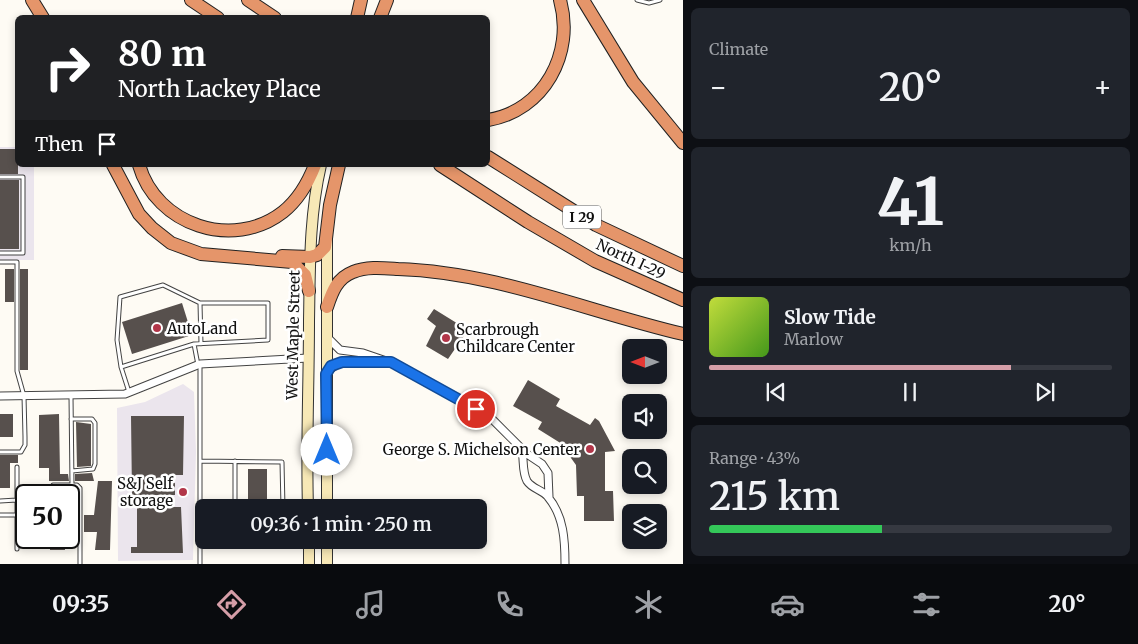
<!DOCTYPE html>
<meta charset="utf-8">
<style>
:root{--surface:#171b24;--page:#20242c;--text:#f1f3f6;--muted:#9ea1a6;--line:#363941;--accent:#d59ea8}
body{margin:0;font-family:Merriweather,serif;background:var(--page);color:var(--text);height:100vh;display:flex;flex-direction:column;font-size:19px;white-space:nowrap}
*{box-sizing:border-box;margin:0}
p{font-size:16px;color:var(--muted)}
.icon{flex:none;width:28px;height:28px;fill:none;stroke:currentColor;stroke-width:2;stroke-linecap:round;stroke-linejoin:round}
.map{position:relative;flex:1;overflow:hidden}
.drawer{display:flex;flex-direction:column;gap:8px;padding:8px;background:#0d0f14;width:455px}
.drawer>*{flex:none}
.top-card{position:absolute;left:15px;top:15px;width:475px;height:152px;border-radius:8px;box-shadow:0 2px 8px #0003;background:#202124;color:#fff;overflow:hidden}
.needle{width:32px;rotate:270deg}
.fabs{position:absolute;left:622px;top:339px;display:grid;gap:10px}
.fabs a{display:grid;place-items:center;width:45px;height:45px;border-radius:8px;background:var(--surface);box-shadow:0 2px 8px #0003;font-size:25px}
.speed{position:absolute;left:15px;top:484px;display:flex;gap:10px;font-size:25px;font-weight:700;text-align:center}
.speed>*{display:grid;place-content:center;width:65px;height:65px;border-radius:50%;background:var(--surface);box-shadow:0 2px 8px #0003;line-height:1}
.speed .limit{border:2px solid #111;border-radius:8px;background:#fff;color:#111}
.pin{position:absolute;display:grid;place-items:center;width:42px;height:42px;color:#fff;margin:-21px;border:2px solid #fff;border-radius:50%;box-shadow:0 1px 5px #0007}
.me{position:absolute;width:55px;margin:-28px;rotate:0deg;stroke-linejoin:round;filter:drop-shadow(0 0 4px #0008)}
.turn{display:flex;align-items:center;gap:18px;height:105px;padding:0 20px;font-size:22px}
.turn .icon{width:65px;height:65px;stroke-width:2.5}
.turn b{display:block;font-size:35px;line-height:42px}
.then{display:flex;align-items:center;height:48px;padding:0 20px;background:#0003;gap:10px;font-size:19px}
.big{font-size:38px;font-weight:600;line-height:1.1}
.drawer .card{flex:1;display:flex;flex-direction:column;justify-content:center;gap:8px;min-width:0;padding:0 18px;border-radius:8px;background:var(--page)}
.drawer .dial{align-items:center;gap:0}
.dial b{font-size:65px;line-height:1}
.song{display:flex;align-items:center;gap:15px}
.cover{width:60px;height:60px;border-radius:8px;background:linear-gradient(135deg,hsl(70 70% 55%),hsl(100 70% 35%))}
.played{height:5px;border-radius:2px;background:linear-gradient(90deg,var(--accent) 75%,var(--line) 75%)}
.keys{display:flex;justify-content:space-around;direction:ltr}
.heat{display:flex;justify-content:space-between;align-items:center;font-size:28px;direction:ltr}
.charge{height:8px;border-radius:4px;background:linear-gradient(90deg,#34c759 43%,var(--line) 0)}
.trip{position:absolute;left:195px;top:499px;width:292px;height:50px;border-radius:8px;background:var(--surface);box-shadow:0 2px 8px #0003;font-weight:600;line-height:50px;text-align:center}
.dock{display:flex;height:80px;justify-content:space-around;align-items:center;background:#090b0e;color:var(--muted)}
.dock .icon{width:35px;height:35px}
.dock .active{color:var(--accent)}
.dock b{font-size:22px;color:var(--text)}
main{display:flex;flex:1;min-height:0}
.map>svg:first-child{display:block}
.industrial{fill:#ebe5ed}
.building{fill:#57504d}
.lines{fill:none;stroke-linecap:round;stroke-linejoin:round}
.lane-casing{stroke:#434343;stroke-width:5}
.street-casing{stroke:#434343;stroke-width:9}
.secondary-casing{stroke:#323232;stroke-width:12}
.highway-casing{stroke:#212121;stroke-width:14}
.lane{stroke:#fff;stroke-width:3}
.street{stroke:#fff;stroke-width:7}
.secondary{stroke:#f7e8b6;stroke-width:10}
.highway{stroke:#e5956a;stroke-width:12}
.route-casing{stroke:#114b97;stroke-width:12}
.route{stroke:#1a73e8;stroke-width:9}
.poi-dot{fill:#b23649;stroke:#fff;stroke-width:2}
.labels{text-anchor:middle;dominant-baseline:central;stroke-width:5;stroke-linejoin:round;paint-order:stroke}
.shield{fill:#fff;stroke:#585858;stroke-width:1}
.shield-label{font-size:14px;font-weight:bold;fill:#101010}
.street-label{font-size:15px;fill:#101010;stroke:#fff}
.poi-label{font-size:15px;fill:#101010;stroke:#fff;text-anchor:start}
</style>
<main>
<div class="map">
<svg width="683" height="564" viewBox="0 0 683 564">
<rect width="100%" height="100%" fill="#fefbf4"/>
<path class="industrial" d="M0,147h17l1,18h16v95h-34z
M183,384l11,8 2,60 -3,108 -75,1 -1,-153 28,-6z"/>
<path class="building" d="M0,149h18v25h-18z
M0,180h19v69h-19z
M5,269h9v33h-9z
M20,269h8v101h-8z
M182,303l10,32 -60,19 -10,-32z
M434,309l34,21 -20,29 -22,-13 10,-20 -9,-7z
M528,380l32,19 -4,7 34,19 5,-7 4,3 16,30 -10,1v39h8l1,30h-30v-25h-7l-1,-31 -10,-14 4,-2 -32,-20 4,-7 -29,-16z
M0,414h13v23h-13z
M59,414l1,60h8l1,7h-20v-13h-10v-53z
M131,416h53l-1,59h-8v20h-43z
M76,422l15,2v42l-14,1z
M0,455h18v8h-8v25h-10z
M248,469h19v39h-19z
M92,473l2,8h-19v-7z
M98,481h14l-2,69h-15l2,-18h-13v-17h10z
M137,507h44l2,46h-52v-6h6z
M50,538h14l1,12h-15z"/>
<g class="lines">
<g class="lane-casing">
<path id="lane" d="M637,0l12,3 11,-3
M0,177h23v76h-23
M0,262h17v109l7,25 1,41v8l-4,7h-21
M200,303l1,41
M200,365v199
M121,367l-4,-27 3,-43 43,-12 37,18h68v37l-74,4
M129,392l-8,-25 73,-23 4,21
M71,396l1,89
M71,419h21l3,4v41l-2,5 -21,2
M200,461l82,1 1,46
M53,485h24l3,3v76
M0,501l17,-1
M235,508v-47
M0,515h17
M17,549v-82"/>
</g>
<g class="street-casing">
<path id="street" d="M327,337l13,13 23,3 35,12 93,53 36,36 15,10 6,9 1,24
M327,374c11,-19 37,-13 56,-12
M0,396l125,-2 75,-30 108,-6
M522,450c2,10 0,22 5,31 5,8 16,9 21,16 16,19 17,44 17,67"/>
</g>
<g class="secondary-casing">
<path id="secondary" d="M327,241v267
M308,508c-2,-63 1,-125 1,-187 1,-53 0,-104 12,-156
M309,540v24
M327,564v-24"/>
</g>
<g class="highway-casing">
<path id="highway" d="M32,0l11,18
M191,0l27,18
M248,0l27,18
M583,0l50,82 50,61
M357,18l4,-18
M380,18l7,-18
M488,120c56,-9 87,-67 72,-120
M488,157l108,68 87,41
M113,165l26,49 13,14 19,15 30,11 91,8 13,13 4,16
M139,165c17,60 94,86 144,47 15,-12 25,-29 32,-47
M440,165l88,57 67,39 88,39
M282,256l28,1 7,-2 8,-8 5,-42 9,-40
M327,307c5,-15 10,-29 26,-35 14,-6 31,-4 45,-3 98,3 191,43 285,65"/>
</g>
<use href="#lane" class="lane"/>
<use href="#street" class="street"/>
<use href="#secondary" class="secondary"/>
<use href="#highway" class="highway"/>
</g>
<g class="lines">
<g class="route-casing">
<path id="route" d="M327,450l-1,-76 5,-8 11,-4h49l85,47"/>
</g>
<use href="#route" class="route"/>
</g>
<g class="poi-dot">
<circle cx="157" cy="328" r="5"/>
<circle cx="446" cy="338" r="5"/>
<circle cx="590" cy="449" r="5"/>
<circle cx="183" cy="492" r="5"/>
</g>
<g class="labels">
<rect class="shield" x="563" y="205.5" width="38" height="23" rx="4"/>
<g class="shield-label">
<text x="582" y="217">I 29</text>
</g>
<g class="street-label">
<text transform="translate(631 259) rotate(25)">North I-29</text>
<text transform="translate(293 335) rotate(-89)">West Maple Street</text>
</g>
<g class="poi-label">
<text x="167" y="328">AutoLand</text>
<text x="456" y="329">Scarbrough<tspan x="456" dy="17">Childcare Center</tspan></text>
<text x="580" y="449" text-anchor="end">George S. Michelson Center</text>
<text x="173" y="483" text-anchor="end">S&amp;J Self<tspan x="173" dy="17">storage</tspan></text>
</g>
</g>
</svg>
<div class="fabs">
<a><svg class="needle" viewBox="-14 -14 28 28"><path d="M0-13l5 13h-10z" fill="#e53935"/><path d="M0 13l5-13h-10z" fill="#9ea1a6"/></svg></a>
<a><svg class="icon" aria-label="sound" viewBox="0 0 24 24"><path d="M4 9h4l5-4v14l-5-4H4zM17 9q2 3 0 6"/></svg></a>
<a><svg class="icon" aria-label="search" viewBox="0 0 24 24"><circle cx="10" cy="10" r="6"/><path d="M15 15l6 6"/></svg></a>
<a><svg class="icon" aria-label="layers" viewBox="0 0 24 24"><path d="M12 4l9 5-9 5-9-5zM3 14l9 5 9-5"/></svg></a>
</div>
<div class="speed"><div class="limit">50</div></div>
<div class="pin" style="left:476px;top:409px;background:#d93025"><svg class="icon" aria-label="arrive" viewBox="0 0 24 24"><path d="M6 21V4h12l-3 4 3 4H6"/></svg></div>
<svg class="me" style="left:327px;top:450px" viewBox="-20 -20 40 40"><circle r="19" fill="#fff"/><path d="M0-13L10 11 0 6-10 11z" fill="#1a73e8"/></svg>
<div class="trip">09:36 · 1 min · 250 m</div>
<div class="top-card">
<div class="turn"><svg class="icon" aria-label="right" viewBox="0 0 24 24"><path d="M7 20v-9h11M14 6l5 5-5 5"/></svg><div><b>80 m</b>North Lackey Place</div></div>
<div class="then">Then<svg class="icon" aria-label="arrive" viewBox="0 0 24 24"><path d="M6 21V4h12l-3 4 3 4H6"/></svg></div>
</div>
</div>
<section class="drawer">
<div class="card"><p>Climate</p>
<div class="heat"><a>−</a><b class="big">20°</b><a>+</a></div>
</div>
<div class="card dial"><b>41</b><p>km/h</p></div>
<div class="card">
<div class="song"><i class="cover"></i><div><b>Slow Tide</b><p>Marlow</p></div></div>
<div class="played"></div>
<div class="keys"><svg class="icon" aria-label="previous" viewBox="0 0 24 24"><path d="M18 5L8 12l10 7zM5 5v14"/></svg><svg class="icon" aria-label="pause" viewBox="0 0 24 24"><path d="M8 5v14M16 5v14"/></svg><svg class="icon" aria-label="next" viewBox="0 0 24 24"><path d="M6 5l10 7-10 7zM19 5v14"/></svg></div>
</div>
<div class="card"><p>Range · 43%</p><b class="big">215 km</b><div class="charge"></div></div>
</section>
</main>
<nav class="dock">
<b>09:35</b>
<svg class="icon active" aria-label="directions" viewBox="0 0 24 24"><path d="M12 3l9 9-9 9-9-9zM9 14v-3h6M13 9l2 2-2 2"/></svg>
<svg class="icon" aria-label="music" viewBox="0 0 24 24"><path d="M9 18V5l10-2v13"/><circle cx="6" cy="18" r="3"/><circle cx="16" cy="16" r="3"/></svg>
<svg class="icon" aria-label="phone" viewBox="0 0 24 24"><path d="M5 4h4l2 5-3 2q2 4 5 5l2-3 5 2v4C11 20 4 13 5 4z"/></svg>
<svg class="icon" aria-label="climate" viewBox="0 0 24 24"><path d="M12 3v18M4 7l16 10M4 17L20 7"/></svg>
<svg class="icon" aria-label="car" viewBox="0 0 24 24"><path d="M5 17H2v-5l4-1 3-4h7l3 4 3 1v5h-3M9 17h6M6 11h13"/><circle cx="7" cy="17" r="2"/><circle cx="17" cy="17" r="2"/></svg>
<svg class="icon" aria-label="filters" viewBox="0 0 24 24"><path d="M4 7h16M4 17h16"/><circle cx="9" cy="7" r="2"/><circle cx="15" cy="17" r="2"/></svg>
<b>20°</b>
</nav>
